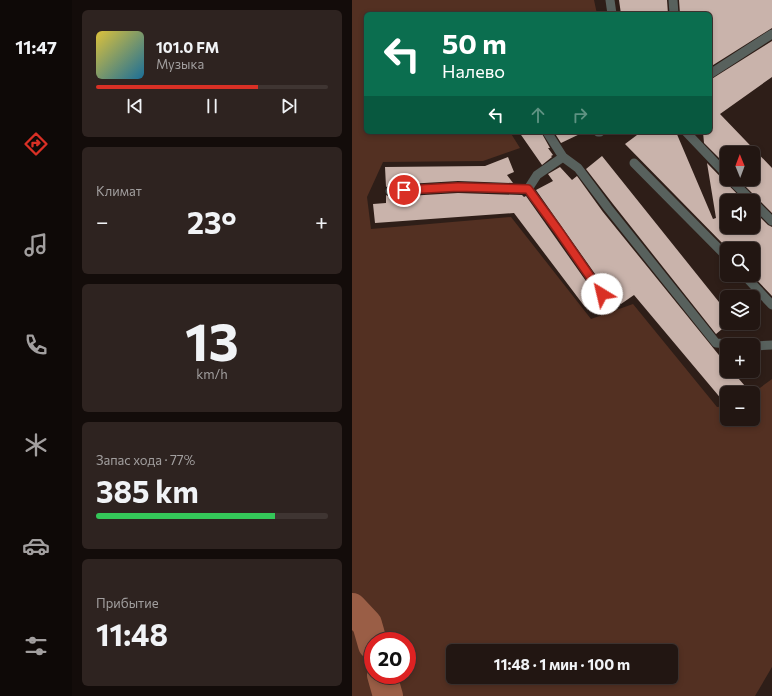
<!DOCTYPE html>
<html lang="ru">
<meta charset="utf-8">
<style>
:root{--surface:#221612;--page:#2e2320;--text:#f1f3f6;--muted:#a29f9f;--line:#3f3532;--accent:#d93025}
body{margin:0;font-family:Commissioner,sans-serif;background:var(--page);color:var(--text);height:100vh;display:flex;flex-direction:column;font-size:15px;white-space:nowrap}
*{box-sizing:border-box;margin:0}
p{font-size:13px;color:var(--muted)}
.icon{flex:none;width:22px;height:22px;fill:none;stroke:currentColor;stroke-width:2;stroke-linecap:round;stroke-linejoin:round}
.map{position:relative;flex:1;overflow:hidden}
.drawer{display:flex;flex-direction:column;gap:10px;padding:10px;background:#130c0a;width:280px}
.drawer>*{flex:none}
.hud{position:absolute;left:12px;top:12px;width:348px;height:122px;border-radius:6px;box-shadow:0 2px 6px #0003,0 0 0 1px var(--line);background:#0b6e4f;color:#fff;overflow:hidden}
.needle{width:26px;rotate:359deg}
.fabs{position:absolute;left:368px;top:146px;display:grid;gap:8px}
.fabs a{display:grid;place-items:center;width:40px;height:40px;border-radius:6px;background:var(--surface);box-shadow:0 2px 6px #0003,0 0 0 1px var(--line);font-size:20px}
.speed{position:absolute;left:12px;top:632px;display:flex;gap:8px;font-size:20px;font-weight:700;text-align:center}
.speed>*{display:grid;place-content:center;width:52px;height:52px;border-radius:50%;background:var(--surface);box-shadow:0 2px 6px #0003,0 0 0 1px var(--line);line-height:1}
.speed .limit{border:6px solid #d22;background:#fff;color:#111}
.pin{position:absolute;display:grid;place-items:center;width:34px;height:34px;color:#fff;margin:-17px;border:2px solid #fff;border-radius:50%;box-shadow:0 1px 4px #0007}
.me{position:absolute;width:44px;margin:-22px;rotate:324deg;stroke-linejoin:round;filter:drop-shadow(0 0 3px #0008)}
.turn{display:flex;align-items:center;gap:14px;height:84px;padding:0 12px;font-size:18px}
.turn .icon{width:52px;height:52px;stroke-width:2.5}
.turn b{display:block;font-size:28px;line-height:34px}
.lanes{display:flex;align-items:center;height:38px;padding:0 12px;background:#0003;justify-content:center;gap:20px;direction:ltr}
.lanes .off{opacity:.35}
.big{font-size:30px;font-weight:700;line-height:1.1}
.drawer .tile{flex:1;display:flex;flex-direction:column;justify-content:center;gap:6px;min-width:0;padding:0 14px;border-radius:6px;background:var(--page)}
.drawer .dial{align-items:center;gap:0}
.dial b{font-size:52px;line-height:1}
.song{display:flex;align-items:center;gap:12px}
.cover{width:48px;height:48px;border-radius:6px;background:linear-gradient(135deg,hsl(50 70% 55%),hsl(200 70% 35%))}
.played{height:4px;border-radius:2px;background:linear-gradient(90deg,var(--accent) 70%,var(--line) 70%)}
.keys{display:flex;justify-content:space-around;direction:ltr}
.heat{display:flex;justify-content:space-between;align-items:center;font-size:22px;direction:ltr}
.charge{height:6px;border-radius:3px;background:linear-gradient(90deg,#34c759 77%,var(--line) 0)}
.trip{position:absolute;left:94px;top:644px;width:232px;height:40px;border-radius:6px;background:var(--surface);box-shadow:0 2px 6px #0003,0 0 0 1px var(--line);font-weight:700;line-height:40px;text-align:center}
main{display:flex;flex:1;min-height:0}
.menu{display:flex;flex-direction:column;width:72px;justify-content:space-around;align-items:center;background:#0e0907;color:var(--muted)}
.menu .icon{width:28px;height:28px}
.menu .active{color:var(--accent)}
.menu b{font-size:18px;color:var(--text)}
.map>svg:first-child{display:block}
.green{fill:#533022;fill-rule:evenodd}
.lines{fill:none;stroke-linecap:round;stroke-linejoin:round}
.river{stroke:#9a5e46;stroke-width:30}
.building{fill:#c9b3ab}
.service{stroke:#58615d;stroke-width:9}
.route-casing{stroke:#8d1f18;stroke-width:10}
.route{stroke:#d93025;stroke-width:7}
</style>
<main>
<nav class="menu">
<b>11:47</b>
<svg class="icon active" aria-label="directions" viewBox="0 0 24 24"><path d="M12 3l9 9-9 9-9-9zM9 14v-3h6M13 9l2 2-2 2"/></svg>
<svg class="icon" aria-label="music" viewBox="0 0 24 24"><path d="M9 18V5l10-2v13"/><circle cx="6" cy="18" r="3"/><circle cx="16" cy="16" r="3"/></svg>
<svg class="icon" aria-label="phone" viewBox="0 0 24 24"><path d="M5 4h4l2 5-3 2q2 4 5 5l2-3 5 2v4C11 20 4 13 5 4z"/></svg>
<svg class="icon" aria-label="climate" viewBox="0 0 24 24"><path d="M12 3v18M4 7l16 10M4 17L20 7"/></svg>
<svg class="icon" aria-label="car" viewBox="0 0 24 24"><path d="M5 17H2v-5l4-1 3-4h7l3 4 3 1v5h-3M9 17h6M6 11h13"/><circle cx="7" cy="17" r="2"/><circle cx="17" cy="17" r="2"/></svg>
<svg class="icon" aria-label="filters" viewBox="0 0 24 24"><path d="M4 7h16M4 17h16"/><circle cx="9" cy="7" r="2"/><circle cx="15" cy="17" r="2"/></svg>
</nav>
<section class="drawer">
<div class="tile">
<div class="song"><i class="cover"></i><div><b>101.0 FM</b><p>Музыка</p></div></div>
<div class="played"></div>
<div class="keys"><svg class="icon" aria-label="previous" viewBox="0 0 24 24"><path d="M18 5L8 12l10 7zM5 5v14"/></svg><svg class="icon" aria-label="pause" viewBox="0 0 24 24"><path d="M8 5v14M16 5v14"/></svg><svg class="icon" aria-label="next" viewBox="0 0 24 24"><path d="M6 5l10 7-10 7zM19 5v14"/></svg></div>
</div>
<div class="tile"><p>Климат</p>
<div class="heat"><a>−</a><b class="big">23°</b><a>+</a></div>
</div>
<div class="tile dial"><b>13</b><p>km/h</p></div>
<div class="tile"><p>Запас хода · 77%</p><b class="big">385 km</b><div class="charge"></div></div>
<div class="tile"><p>Прибытие</p><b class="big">11:48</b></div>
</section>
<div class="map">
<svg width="420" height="696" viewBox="0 0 420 696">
<rect width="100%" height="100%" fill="#2e1e18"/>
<path class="green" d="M0,0h242l3,14h-231v118h144l10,16 -37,13 -100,1 -16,35 4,32 140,-12 80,102 42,-15 84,103 10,-1v13h26v-26l19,-14v288l-17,29h-403zM21,641h34v34h-34zM101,651h218v26h-218z"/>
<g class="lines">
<path class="river" d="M0,608l15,16 6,21
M30,675l6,21"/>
</g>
<path class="building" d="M267,0h48l1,14h-47z
M327,0h93v28l-62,39v-53h-30z
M420,41v36l-52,37 52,54v45l-34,-34h15v-26h-26v13l-23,-23 -1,-11h7v-52z
M167,132h22l9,16h-2l5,7 -2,1 1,1 -10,8z
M202,132h30l-23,11z
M289,132h35l37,87 3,-1 -9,-55 37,38h-17v26h26v-17l15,15 4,2v69l-19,-20v-27h-25l-103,-105z
M250,156l125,156v13l-11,9 -103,-130 -27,-35z
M156,157l6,15 -7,3 6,8 -55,-2 -68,4 -4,2 -1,-20 100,-1z
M208,167l12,13 5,-4 26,36 124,153v6h5l13,15 -10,7h-8v6l-4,2 -89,-106 -13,9 -11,-15 -3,2 -71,-101 17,-9 -5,-7z
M106,193l64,2 2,2 2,-1 72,102 -13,9 -71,-94 -139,10 -2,-19 13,-1v-8l4,2z"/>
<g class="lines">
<path class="service" d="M258,0l2,14
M321,0l1,14
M358,74l62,-40
M195,132l16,25
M246,132h2
M334,132l41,43
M282,163l93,94
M378,179l22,22
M38,191l68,-4 70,2
M401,202l19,19
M392,275l28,30
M250,294l-44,-64 -30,-41 9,-14 26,-18 15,11 30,40 108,135 25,2
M401,346l19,-1"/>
</g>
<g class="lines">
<g class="route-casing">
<path id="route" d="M52,190l54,-3 70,2 30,41 44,64"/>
</g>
<use href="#route" class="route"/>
</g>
</svg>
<div class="fabs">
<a><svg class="needle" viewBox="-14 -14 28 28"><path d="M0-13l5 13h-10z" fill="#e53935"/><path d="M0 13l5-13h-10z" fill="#a29f9f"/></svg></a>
<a><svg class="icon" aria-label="sound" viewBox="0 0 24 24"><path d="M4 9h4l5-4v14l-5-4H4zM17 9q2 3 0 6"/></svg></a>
<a><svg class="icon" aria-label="search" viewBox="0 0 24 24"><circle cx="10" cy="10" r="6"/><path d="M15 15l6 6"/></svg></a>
<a><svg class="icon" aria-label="layers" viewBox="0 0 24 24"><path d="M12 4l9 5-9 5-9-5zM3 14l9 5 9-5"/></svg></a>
<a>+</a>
<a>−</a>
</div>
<div class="speed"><div class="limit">20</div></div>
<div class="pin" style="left:52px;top:190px;background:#d93025"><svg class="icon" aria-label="arrive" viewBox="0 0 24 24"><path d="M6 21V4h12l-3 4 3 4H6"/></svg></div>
<svg class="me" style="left:250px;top:294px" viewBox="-20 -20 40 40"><circle r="19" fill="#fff"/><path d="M0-13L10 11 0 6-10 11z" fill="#d93025"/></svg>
<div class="trip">11:48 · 1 мин · 100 m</div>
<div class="hud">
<div class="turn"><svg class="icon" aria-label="left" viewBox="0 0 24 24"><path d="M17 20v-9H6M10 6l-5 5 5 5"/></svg><div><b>50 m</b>Налево</div></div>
<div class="lanes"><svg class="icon" aria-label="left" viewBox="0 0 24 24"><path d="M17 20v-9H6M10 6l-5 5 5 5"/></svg><svg class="icon off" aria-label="ahead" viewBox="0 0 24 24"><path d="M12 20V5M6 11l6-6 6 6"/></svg><svg class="icon off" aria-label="right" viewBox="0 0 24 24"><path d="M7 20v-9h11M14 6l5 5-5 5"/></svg></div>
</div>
</div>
</main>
